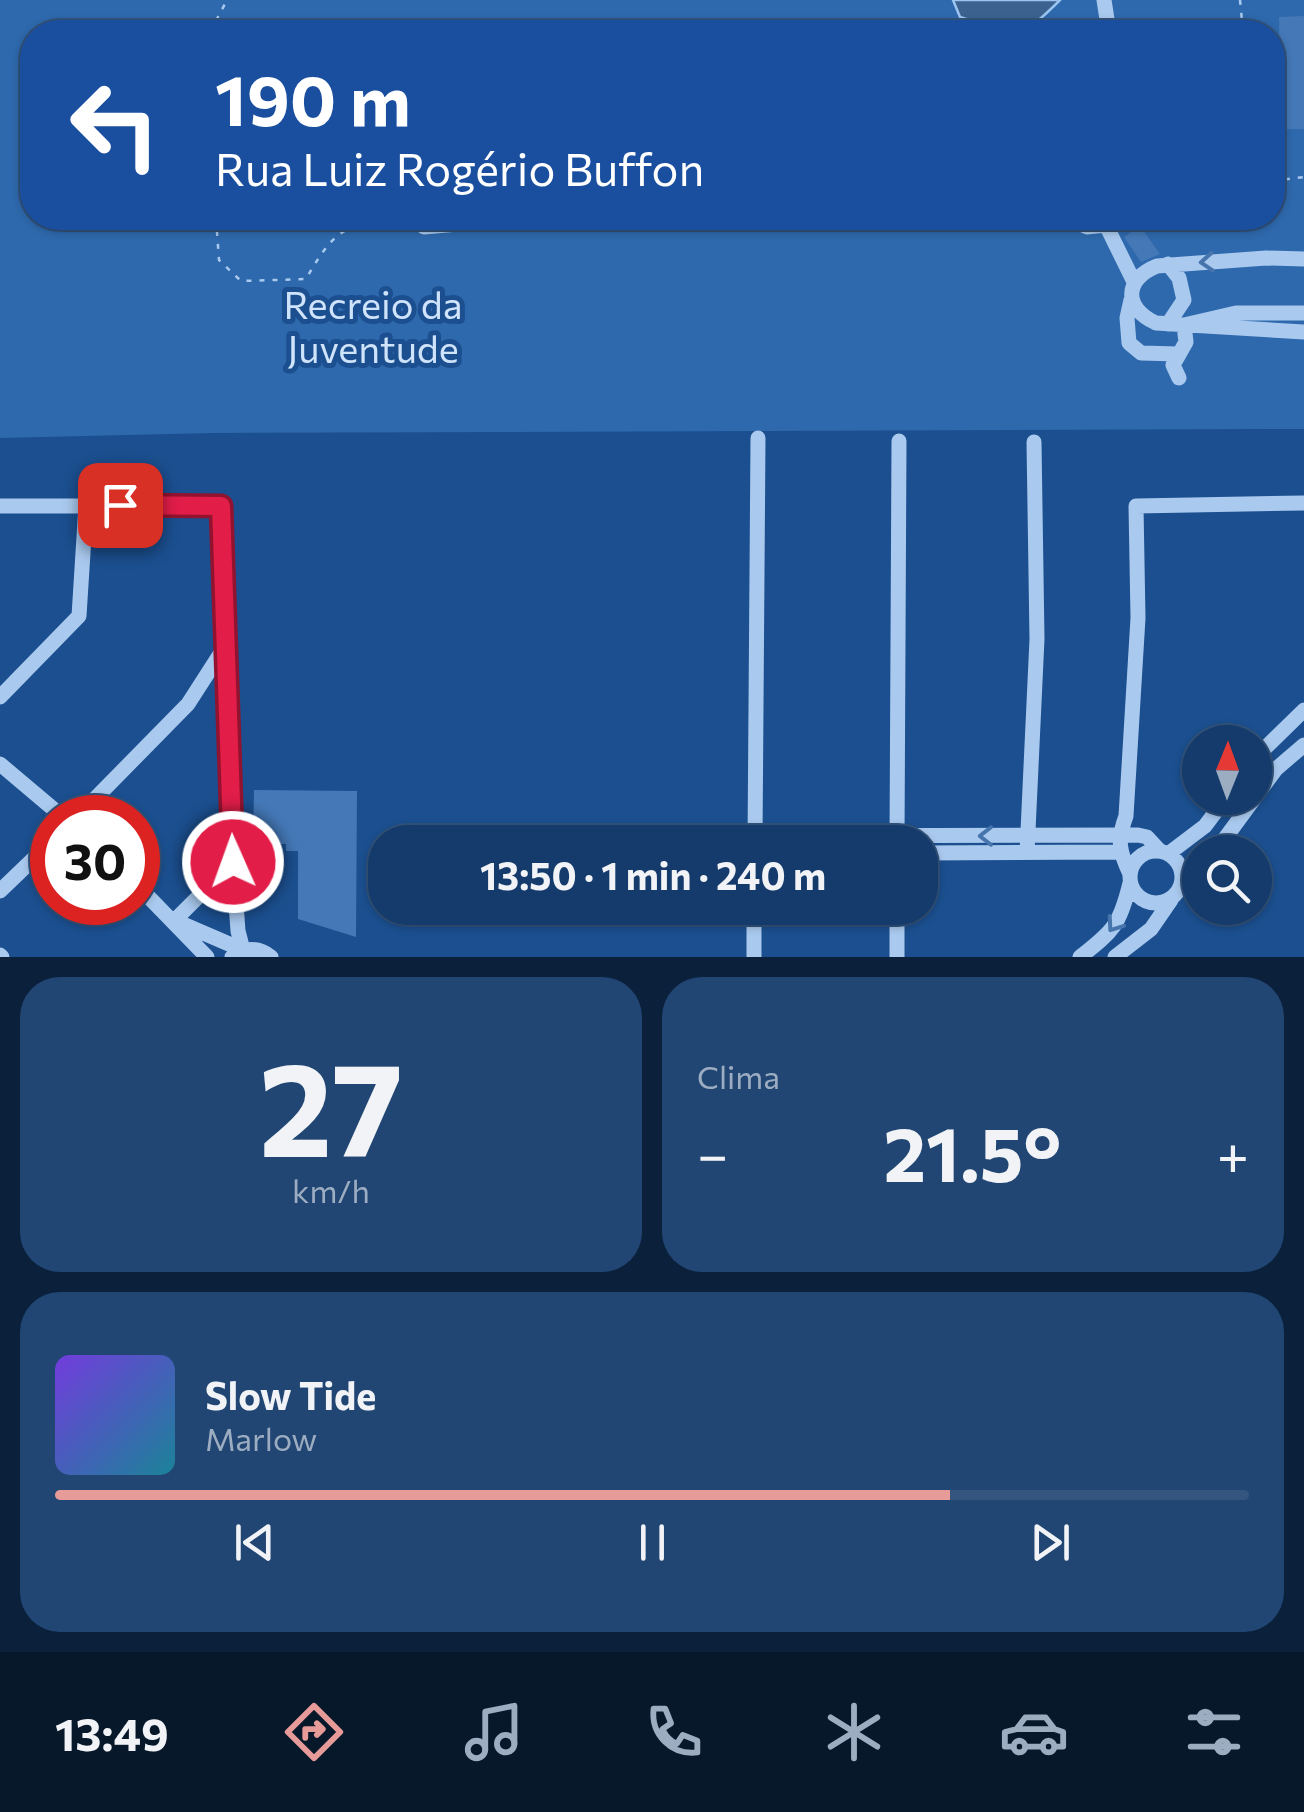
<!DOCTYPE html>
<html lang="pt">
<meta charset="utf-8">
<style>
:root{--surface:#143b6b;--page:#214673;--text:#f1f3f6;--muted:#9dadc1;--line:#33557e;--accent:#e69b98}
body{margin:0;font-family:Commissioner,sans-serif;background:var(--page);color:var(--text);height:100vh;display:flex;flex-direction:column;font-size:38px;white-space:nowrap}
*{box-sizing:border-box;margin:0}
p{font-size:32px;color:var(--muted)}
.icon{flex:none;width:55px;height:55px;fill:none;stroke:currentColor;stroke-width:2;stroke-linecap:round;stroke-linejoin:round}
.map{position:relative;height:957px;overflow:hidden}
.sheet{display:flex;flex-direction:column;gap:20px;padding:20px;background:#0b203b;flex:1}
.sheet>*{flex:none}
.hud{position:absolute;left:20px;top:20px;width:1265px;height:210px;border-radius:40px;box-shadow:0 2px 8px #0004,0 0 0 2px var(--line);background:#1a4fa0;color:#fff;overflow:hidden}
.needle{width:65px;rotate:1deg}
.controls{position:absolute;left:1182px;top:725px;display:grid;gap:20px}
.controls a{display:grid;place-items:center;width:90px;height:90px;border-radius:50%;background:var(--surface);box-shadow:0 2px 8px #0004,0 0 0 2px var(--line);font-size:50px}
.speed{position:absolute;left:30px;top:795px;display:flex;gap:20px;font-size:50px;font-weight:700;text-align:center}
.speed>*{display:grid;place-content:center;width:130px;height:130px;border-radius:50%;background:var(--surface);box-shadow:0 2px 8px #0004,0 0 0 2px var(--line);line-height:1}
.speed .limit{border:15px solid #d22;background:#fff;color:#111}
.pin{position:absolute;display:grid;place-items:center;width:85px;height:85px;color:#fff;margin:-42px;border-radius:20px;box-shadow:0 5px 15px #0006}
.me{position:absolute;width:110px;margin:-55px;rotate:358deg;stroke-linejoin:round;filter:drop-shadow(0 0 8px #0008)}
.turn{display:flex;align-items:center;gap:35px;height:210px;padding:0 30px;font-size:45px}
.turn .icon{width:130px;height:130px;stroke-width:2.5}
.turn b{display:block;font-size:70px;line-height:85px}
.big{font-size:75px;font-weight:700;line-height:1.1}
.sheet .tile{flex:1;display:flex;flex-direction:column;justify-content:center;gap:15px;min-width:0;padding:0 35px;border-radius:40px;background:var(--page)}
.sheet .dial{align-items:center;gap:0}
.dial b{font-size:130px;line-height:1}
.song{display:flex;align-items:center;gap:30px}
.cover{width:120px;height:120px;border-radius:15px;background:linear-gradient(135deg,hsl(260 70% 55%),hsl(190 70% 35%))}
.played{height:10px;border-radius:5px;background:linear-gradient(90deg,var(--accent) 75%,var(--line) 75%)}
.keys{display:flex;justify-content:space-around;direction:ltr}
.heat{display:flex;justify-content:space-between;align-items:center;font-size:55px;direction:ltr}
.sheet .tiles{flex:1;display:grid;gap:20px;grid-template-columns:1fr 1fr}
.tile:last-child{grid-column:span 2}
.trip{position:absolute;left:368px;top:825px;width:570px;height:100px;border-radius:40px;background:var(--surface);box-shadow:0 2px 8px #0004,0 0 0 2px var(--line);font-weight:700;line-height:100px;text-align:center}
.dock{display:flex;height:160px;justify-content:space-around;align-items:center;background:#08182b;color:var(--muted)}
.dock .icon{width:70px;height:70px}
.dock .current{color:var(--accent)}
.dock b{font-size:45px;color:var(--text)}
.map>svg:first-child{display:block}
.green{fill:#2e69ad;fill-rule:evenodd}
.water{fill:#3c6290;stroke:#9cc4f0;stroke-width:2.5}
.building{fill:#4478b7}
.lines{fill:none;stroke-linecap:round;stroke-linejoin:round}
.path{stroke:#a9c9ee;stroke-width:2.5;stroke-dasharray:5 8;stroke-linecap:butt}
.minor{stroke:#a9c9ee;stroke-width:15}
.oneway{stroke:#4674ac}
.route-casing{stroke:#92132f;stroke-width:25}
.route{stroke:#e11d48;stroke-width:18}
.labels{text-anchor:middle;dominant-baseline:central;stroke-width:10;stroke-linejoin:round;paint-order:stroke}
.park-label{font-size:38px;fill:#cfe3fa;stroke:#1b4f8f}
</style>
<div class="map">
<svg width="1304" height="957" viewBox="0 0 1304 957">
<rect width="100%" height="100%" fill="#1b4f8f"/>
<path class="green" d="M0,0h1304v429l-1091,4 -213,5zM32,32h1240v186h-1240z"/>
<path class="water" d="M953,0h107c-44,44 -44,35 -100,17z"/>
<path class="building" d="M1304,16v113h-24l-1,-112z
M1140,226l20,28 -19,8 -17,-25z
M254,790l103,1 -1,146 -58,-18v-68h-12v-7h-33z"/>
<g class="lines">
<path class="path" d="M1240,0l3,32
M210,32l17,-32
M1272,181l32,-4
M216,218l3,42 22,21 65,-2c32,-56 40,-54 103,-59"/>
<path class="minor" d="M1104,0l5,32
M1068,218l19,9 19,-2 5,-7
M1106,225l28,57
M424,227l102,-9
M1304,259l-38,-1 -109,8c-33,13 -34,42 -1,57l148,9
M1168,264l11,14 5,22 -16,24
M1131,300l-4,18 2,25 12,10 37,1
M1179,378l-6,-13 13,-23 -2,-17 52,-12h68
M0,506h221l12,356 5,69 5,19
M0,697l79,-81 7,-111
M1255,758l49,-48
M0,764l64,54
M76,818l112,-114 36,-56
M755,836l383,-1 9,2 13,14
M755,842l3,-404
M897,842l2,-401
M1130 877a26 26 0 1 1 52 0a26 26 0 1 1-52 0Z
M1027,852l10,-213 -3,-197
M1215,852l61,-83 28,-24
M920,853l199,-1
M1168,854l37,-28 21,-28
M1130,874c-11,-23 -13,-34 -4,-58l12,-198 -2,-112 168,-3
M138,886l69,71
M0,891l52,-50
M174,921l59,-59
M178,922l65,28
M0,955l2,2
M232,957c12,-10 27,-10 39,0
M754,957v-49
M897,957v-49
M1080,957c34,-26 40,-33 50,-74
M1115,957l36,-28 20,-29"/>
</g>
<defs><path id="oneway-chevron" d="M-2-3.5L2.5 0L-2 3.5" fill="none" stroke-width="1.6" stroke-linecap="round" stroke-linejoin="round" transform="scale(2.5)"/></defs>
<g class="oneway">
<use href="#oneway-chevron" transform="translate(1207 262) rotate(176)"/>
<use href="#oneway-chevron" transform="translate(986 836) rotate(180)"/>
<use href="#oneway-chevron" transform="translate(1114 925) rotate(125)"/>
</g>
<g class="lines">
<g class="route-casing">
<path id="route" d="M120,505l101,1 12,356"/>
</g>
<use href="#route" class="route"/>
</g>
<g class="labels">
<g class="park-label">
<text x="373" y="303">Recreio da<tspan x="373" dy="44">Juventude</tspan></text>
</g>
</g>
</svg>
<div class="controls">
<a><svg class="needle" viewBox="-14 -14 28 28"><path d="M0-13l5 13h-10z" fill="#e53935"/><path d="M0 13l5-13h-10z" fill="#9dadc1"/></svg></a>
<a><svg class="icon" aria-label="search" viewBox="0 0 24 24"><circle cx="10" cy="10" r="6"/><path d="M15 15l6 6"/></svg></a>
</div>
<div class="speed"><div class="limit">30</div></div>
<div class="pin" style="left:120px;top:505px;background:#d93025"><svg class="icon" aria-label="arrive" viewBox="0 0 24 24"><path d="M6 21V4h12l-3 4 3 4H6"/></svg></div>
<svg class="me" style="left:233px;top:862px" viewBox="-20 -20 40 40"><circle r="17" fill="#e11d48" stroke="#fff" stroke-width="3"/><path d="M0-11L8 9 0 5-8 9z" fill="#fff"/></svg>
<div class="trip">13:50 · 1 min · 240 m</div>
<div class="hud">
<div class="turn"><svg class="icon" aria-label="left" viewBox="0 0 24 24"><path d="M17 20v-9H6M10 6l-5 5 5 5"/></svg><div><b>190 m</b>Rua Luiz Rogério Buffon</div></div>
</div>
</div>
<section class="sheet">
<div class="tiles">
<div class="tile dial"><b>27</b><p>km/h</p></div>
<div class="tile"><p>Clima</p>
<div class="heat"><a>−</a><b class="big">21.5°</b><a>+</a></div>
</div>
<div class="tile">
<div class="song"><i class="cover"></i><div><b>Slow Tide</b><p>Marlow</p></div></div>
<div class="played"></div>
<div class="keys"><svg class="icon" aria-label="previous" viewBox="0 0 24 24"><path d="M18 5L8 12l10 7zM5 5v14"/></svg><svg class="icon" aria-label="pause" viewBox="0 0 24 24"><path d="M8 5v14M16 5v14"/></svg><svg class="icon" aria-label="next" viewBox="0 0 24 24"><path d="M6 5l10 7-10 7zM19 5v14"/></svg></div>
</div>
</div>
</section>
<nav class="dock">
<b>13:49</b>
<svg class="icon current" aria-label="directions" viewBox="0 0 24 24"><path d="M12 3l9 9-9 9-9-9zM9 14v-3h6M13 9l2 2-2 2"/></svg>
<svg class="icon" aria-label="music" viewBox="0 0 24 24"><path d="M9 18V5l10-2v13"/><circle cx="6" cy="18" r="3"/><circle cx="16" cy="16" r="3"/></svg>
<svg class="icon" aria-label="phone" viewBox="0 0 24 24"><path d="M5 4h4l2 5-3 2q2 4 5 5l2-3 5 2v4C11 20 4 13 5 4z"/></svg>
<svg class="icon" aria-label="climate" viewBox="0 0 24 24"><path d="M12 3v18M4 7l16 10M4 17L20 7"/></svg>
<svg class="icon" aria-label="car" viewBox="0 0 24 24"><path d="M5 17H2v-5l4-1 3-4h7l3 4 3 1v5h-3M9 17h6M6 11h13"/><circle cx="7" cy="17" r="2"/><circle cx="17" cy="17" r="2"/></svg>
<svg class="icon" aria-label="filters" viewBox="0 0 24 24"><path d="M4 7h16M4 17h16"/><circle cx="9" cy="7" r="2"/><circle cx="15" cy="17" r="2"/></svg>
</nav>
